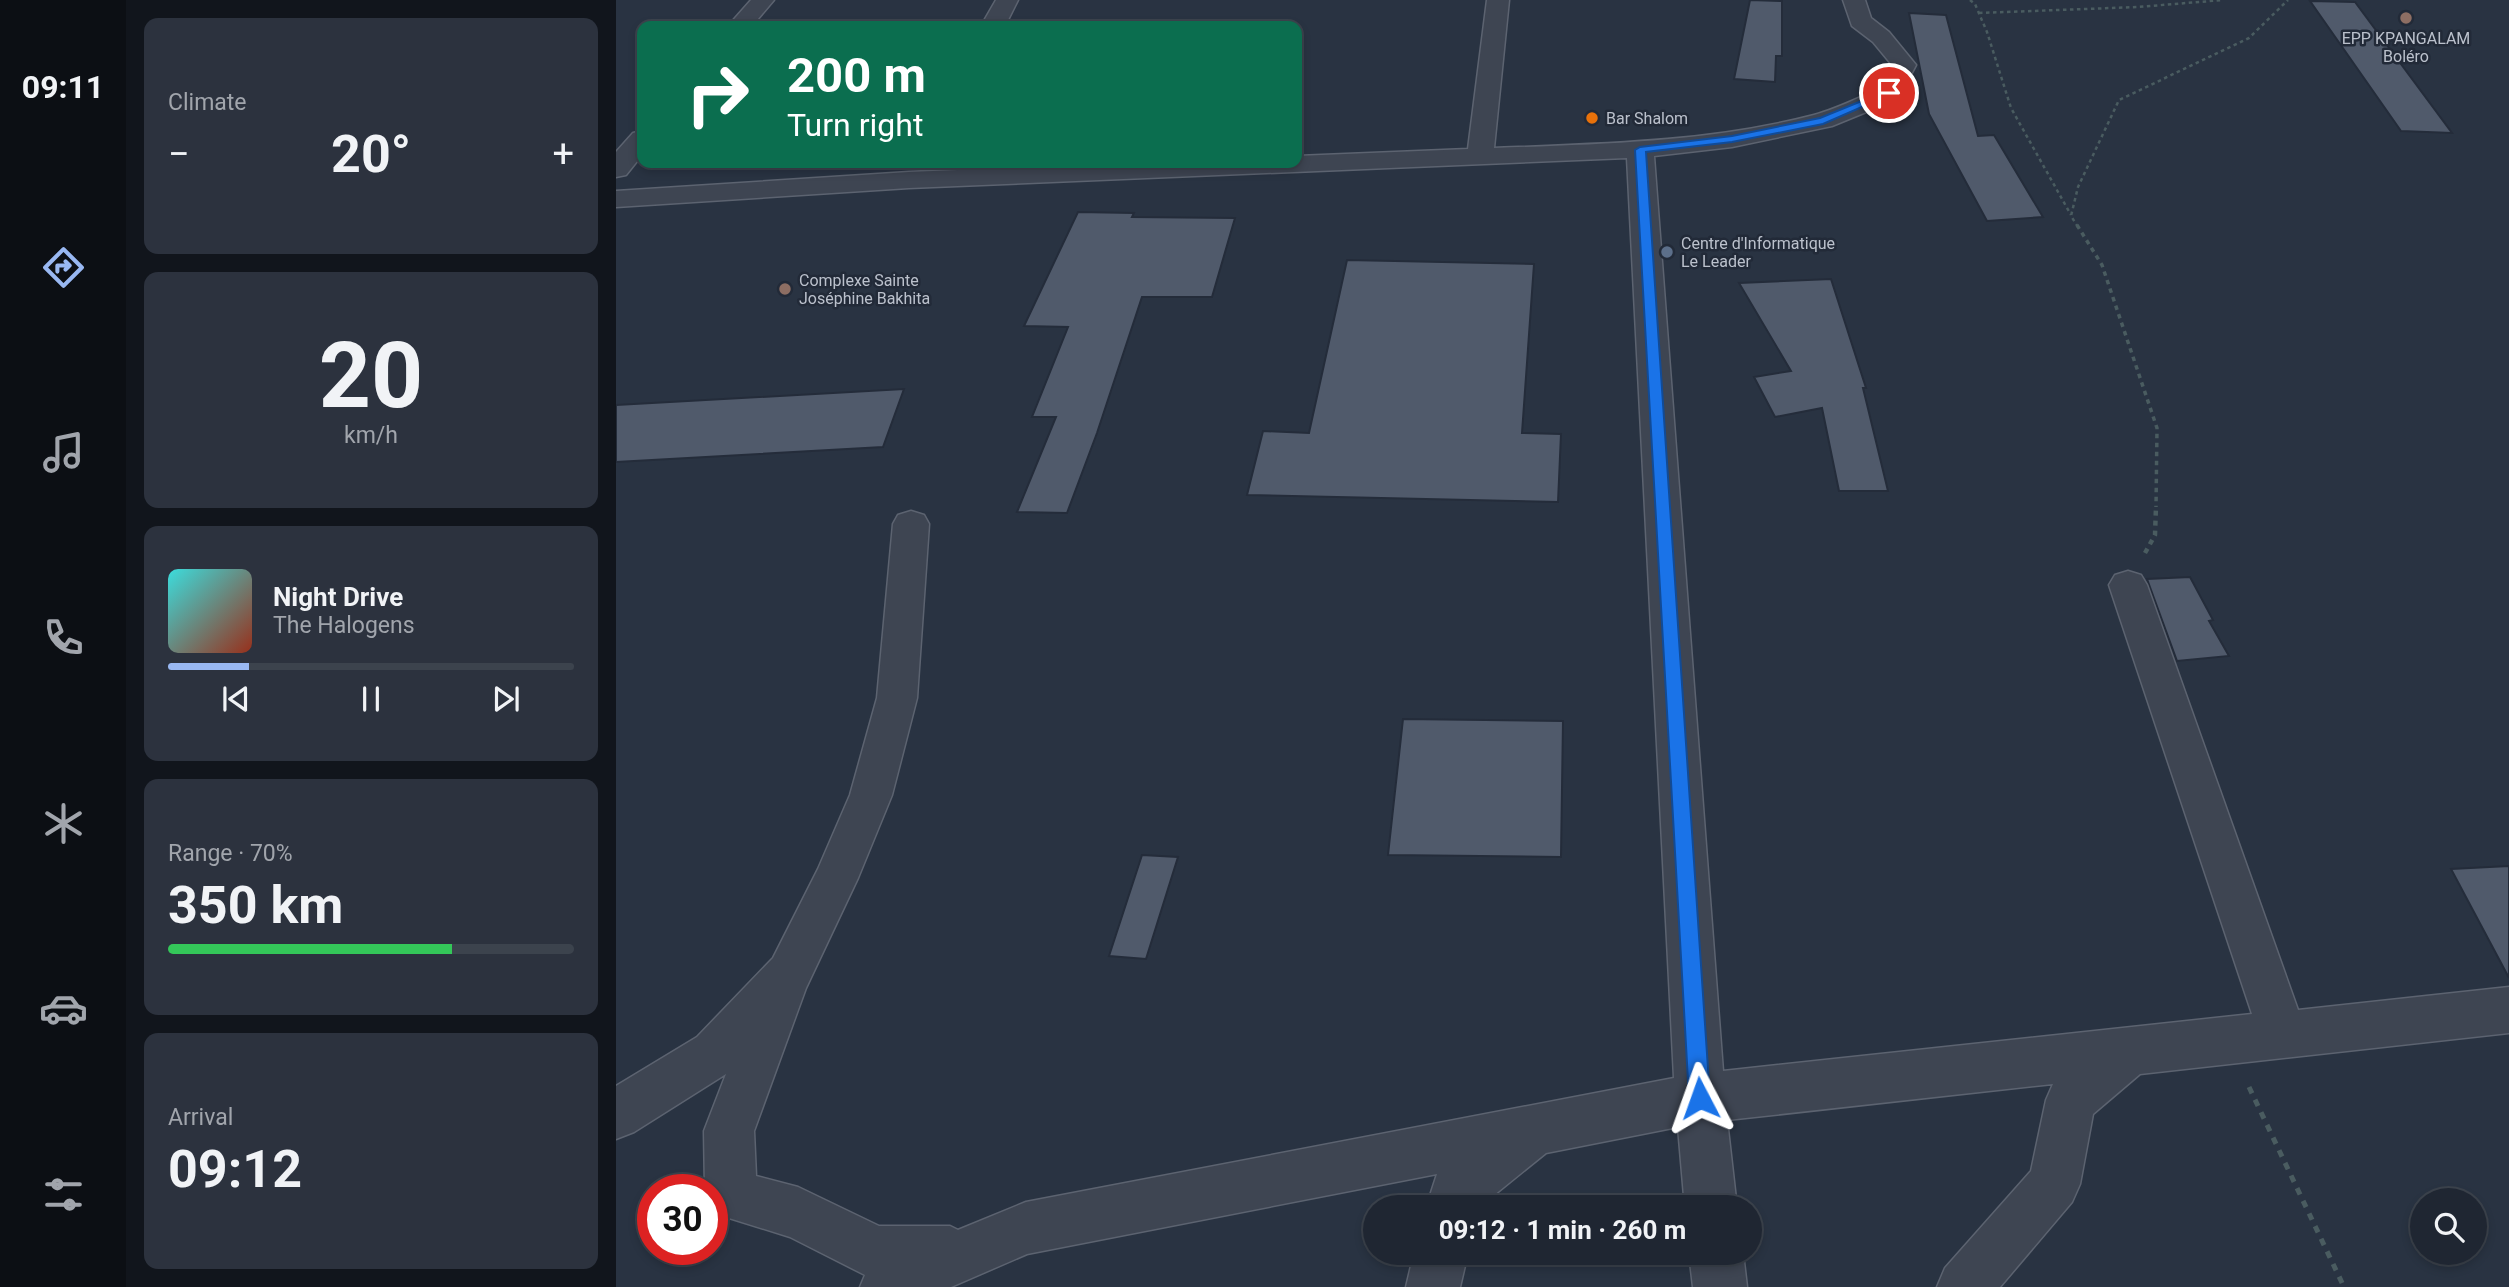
<!DOCTYPE html>
<meta charset="utf-8">
<style>
:root{--surface:#1f2632;--page:#2c323e;--text:#f1f3f6;--muted:#a1a5ac;--line:#3c434d;--accent:#99b8f2}
body{margin:0;font-family:Roboto,sans-serif;background:var(--page);color:var(--text);height:100vh;display:flex;flex-direction:column;font-size:26px;white-space:nowrap}
*{box-sizing:border-box;margin:0}
p{font-size:23px;color:var(--muted)}
.icon{flex:none;width:38px;height:38px;fill:none;stroke:currentColor;stroke-width:2;stroke-linecap:round;stroke-linejoin:round}
.map{position:relative;flex:1;overflow:hidden}
.sheet{display:flex;flex-direction:column;gap:18px;padding:18px;background:#11151c;width:490px}
.sheet>*{flex:none}
.banner{position:absolute;left:21px;top:21px;width:665px;height:147px;border-radius:14px;box-shadow:0 4px 10px #0003,0 0 0 2px var(--line);background:#0b6e4f;color:#fff;overflow:hidden}
.buttons{position:absolute;left:1794px;top:1188px;display:grid;gap:14px}
.buttons a{display:grid;place-items:center;width:77px;height:77px;border-radius:50%;background:var(--surface);box-shadow:0 4px 10px #0003,0 0 0 2px var(--line);font-size:35px}
.speed{position:absolute;left:21px;top:1174px;display:flex;gap:14px;font-size:35px;font-weight:700;text-align:center}
.speed>*{display:grid;place-content:center;width:91px;height:91px;border-radius:50%;background:var(--surface);box-shadow:0 4px 10px #0003,0 0 0 2px var(--line);line-height:1}
.speed .limit{border:10px solid #d22;background:#fff;color:#111}
.pin{position:absolute;display:grid;place-items:center;width:60px;height:60px;color:#fff;margin:-30px;border:4px solid #fff;border-radius:50%;box-shadow:0 2px 7px #0007}
.me{position:absolute;width:77px;margin:-38px;rotate:356deg;stroke-linejoin:round;filter:drop-shadow(0 0 5px #0008)}
.turn{display:flex;align-items:center;gap:24px;height:147px;padding:0 35px;font-size:32px}
.turn .icon{width:91px;height:91px;stroke-width:2.5}
.turn b{display:block;font-size:49px;line-height:60px}
.big{font-size:52px;font-weight:700;line-height:1.1}
.sheet .tile{flex:1;display:flex;flex-direction:column;justify-content:center;gap:10px;min-width:0;padding:0 24px;border-radius:14px;background:var(--page)}
.sheet .dial{align-items:center;gap:0}
.dial b{font-size:91px;line-height:1}
.song{display:flex;align-items:center;gap:21px}
.cover{width:84px;height:84px;border-radius:10px;background:linear-gradient(135deg,hsl(180 70% 55%),hsl(10 70% 35%))}
.played{height:7px;border-radius:4px;background:linear-gradient(90deg,var(--accent) 20%,var(--line) 20%)}
.keys{display:flex;justify-content:space-around;direction:ltr}
.heat{display:flex;justify-content:space-between;align-items:center;font-size:38px;direction:ltr}
.charge{height:10px;border-radius:5px;background:linear-gradient(90deg,#34c759 70%,var(--line) 0)}
.trip{position:absolute;left:747px;top:1195px;width:399px;height:70px;border-radius:35px;background:var(--surface);box-shadow:0 4px 10px #0003,0 0 0 2px var(--line);font-weight:700;line-height:70px;text-align:center}
main{display:flex;flex:1;min-height:0}
.menu{display:flex;flex-direction:column;width:126px;justify-content:space-around;align-items:center;background:#0c0f14;color:var(--muted)}
.menu .icon{width:49px;height:49px}
.menu .on{color:var(--accent)}
.menu b{font-size:32px;color:var(--text)}
.map>svg:first-child{display:block}
.building{fill:#505a6b;stroke:#242c3a;stroke-width:2}
.lines{fill:none;stroke-linecap:round;stroke-linejoin:round}
.minor-casing{stroke:#5c6370;stroke-width:3}
.path-far3{stroke:#4a5c60;stroke-width:2.5;stroke-dasharray:3.5 3.5;stroke-linecap:butt}
.path-far2{stroke:#4a5c60;stroke-width:3.5;stroke-dasharray:4.5 4.5;stroke-linecap:butt}
.path-far1{stroke:#4a5c60;stroke-width:4.5;stroke-dasharray:5 5;stroke-linecap:butt}
.path{stroke:#4a5c60;stroke-width:5;stroke-dasharray:7 7;stroke-linecap:butt}
.minor{fill:#3e4552;fill-rule:evenodd}
.route{fill:#1a73e8;stroke:#114b97;stroke-width:2}
.education-dot{fill:#8d6e63;stroke:#222a38;stroke-width:2.5}
.food-dot{fill:#e8710a;stroke:#222a38;stroke-width:2.5}
.service-dot{fill:#5c6f8a;stroke:#222a38;stroke-width:2.5}
.labels{text-anchor:middle;dominant-baseline:central;stroke-width:5;stroke-linejoin:round;paint-order:stroke}
.far-poi-label{font-size:16px;fill:#bbc1cc;stroke:#222a38;text-anchor:start}
</style>
<main>
<nav class="menu">
<b>09:11</b>
<svg class="icon on" aria-label="directions" viewBox="0 0 24 24"><path d="M12 3l9 9-9 9-9-9zM9 14v-3h6M13 9l2 2-2 2"/></svg>
<svg class="icon" aria-label="music" viewBox="0 0 24 24"><path d="M9 18V5l10-2v13"/><circle cx="6" cy="18" r="3"/><circle cx="16" cy="16" r="3"/></svg>
<svg class="icon" aria-label="phone" viewBox="0 0 24 24"><path d="M5 4h4l2 5-3 2q2 4 5 5l2-3 5 2v4C11 20 4 13 5 4z"/></svg>
<svg class="icon" aria-label="climate" viewBox="0 0 24 24"><path d="M12 3v18M4 7l16 10M4 17L20 7"/></svg>
<svg class="icon" aria-label="car" viewBox="0 0 24 24"><path d="M5 17H2v-5l4-1 3-4h7l3 4 3 1v5h-3M9 17h6M6 11h13"/><circle cx="7" cy="17" r="2"/><circle cx="17" cy="17" r="2"/></svg>
<svg class="icon" aria-label="filters" viewBox="0 0 24 24"><path d="M4 7h16M4 17h16"/><circle cx="9" cy="7" r="2"/><circle cx="15" cy="17" r="2"/></svg>
</nav>
<section class="sheet">
<div class="tile"><p>Climate</p>
<div class="heat"><a>−</a><b class="big">20°</b><a>+</a></div>
</div>
<div class="tile dial"><b>20</b><p>km/h</p></div>
<div class="tile">
<div class="song"><i class="cover"></i><div><b>Night Drive</b><p>The Halogens</p></div></div>
<div class="played"></div>
<div class="keys"><svg class="icon" aria-label="previous" viewBox="0 0 24 24"><path d="M18 5L8 12l10 7zM5 5v14"/></svg><svg class="icon" aria-label="pause" viewBox="0 0 24 24"><path d="M8 5v14M16 5v14"/></svg><svg class="icon" aria-label="next" viewBox="0 0 24 24"><path d="M6 5l10 7-10 7zM19 5v14"/></svg></div>
</div>
<div class="tile"><p>Range · 70%</p><b class="big">350 km</b><div class="charge"></div></div>
<div class="tile"><p>Arrival</p><b class="big">09:12</b></div>
</section>
<div class="map">
<svg width="1893" height="1287" viewBox="0 0 1893 1287">
<rect width="100%" height="100%" fill="#293342"/>
<path class="building" d="M1134,0l32,1v55h-6l-1,26 -41,-3z
M1694,1l45,1 97,131 -51,-2z
M1293,13l37,2 32,121 16,-1 49,82 -56,4 -58,-107z
M462,212l56,1 -2,4 103,1 -23,79h-70l-45,136 -30,80 -50,-1 39,-95h-24l36,-90 -44,-1z
M731,260l187,4 -12,169 39,1 -3,68 -311,-7 16,-64 46,2z
M1215,279l35,109h-3l25,103h-49l-17,-83 -47,9 -21,-40 37,-6 -52,-88z
M288,389l-21,58 -267,15v-57z
M1574,577l23,43 -4,1 20,35 -52,5 -30,-82z
M787,719l160,2 -2,136 -173,-2z
M526,855l36,2 -32,102 -37,-3z
M1893,866v112l-58,-109z"/>
<g class="lines">
<g class="minor-casing">
<path id="minor" d="M135,0h23l-22,26h-24z
M380,0h22l-13,26h-24z
M871,0h22l-15,148c107,-4 216,-6 320,-33 22,-6 44,-17 65,-26l13,-24 -19,-23 -21,-16 -9,-26h22l6,18 18,14 27,33 -18,34 -66,27 -100,21 -78,9 69,915 529,-57 -143,-429 6,-10 13,-4 13,4 6,10 151,425 211,-23v46l-369,41 -47,40 -13,70 -8,18 -72,85h-63l8,-19 86,-97 15,-71 7,-16 -326,36 10,88h-52l-7,-81 -132,26 -68,55h-52l11,-34 -410,80 -76,33h-91l5,-12 -75,-38 -77,-24 -1,-23h-7l-1,-59 22,-57 -92,58 -18,7v-53l81,-49 76,-79 45,-89 32,-74 27,-97 16,-174 5,-9 13,-4 13,4 5,9 -12,174 -25,97 -34,83 -52,110 -52,143 2,45 42,11 81,39h71l8,4 68,-28 648,-124 -47,-920 -718,30 -293,19v-16l293,-19 223,-9h165v-7l171,-7z
M26,131v24l-16,20 -10,2v-25l17,-19z
M798,1253h54l-8,34h-54z
M1073,1253h54l4,34h-54z"/>
</g>
<path class="path-far3" d="M1354,0l5,4 12,28 24,76 60,107
M1363,13l159,-6 85,-7
M1462,227l-7,-11 7,-29 41,-87 130,-62 39,-38"/>
<path class="path-far2" d="M1461,225l25,40 55,163 -1,79"/>
<path class="path-far1" d="M1529,553l10,-18 1,-29"/>
<path class="path" d="M1633,1087l95,200"/>
<use href="#minor" class="minor"/>
</g>
<path class="route" d="M1270,91l8,2 -71,31 -91,18 -86,10 64,946 -3,7 -7,3 -8,-3 -3,-7 -54,-948 5,-3 92,-11 88,-18z"/>
<g class="education-dot">
<circle cx="1790" cy="18" r="7"/>
<circle cx="169" cy="289" r="7"/>
</g>
<circle class="food-dot" cx="976" cy="118" r="7"/>
<circle class="service-dot" cx="1051" cy="252" r="7"/>
<g class="labels">
<g class="far-poi-label">
<text x="1790" y="38" text-anchor="middle">EPP KPANGALAM<tspan x="1790" dy="18">Boléro</tspan></text>
<text x="990" y="118">Bar Shalom</text>
<text x="1065" y="243">Centre d'Informatique<tspan x="1065" dy="18">Le Leader</tspan></text>
<text x="183" y="280">Complexe Sainte<tspan x="183" dy="18">Joséphine Bakhita</tspan></text>
</g>
</g>
</svg>
<div class="buttons">
<a><svg class="icon" aria-label="search" viewBox="0 0 24 24"><circle cx="10" cy="10" r="6"/><path d="M15 15l6 6"/></svg></a>
</div>
<div class="speed"><div class="limit">30</div></div>
<div class="pin" style="left:1273px;top:93px;background:#d93025"><svg class="icon" aria-label="arrive" viewBox="0 0 24 24"><path d="M6 21V4h12l-3 4 3 4H6"/></svg></div>
<svg class="me" style="left:1084px;top:1098px" viewBox="-20 -20 40 40"><path d="M0-17L14 15 0 8-14 15z" fill="#1a73e8" stroke="#fff" stroke-width="4"/></svg>
<div class="trip">09:12 · 1 min · 260 m</div>
<div class="banner">
<div class="turn"><svg class="icon" aria-label="right" viewBox="0 0 24 24"><path d="M7 20v-9h11M14 6l5 5-5 5"/></svg><div><b>200 m</b>Turn right</div></div>
</div>
</div>
</main>
